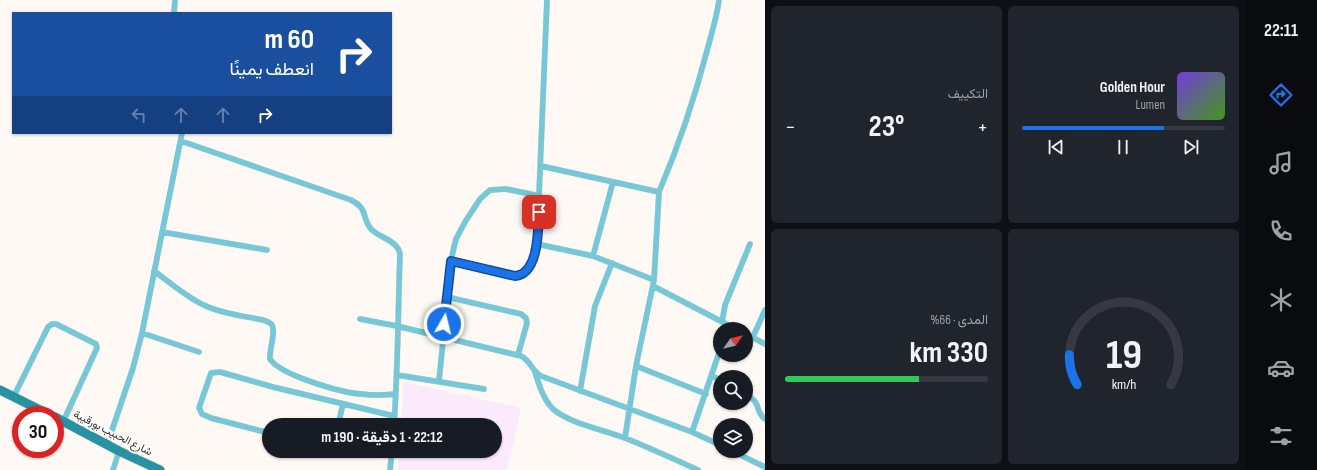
<!DOCTYPE html>
<html lang="ar">
<meta charset="utf-8">
<style>
:root{--surface:#171b24;--page:#20242c;--text:#f1f3f6;--muted:#9ea1a6;--line:#363941;--accent:#1a73e8}
body{margin:0;font-family:"Sofia Sans Condensed",Vazirmatn,sans-serif;background:var(--page);color:var(--text);direction:rtl;height:100vh;display:flex;flex-direction:column;font-size:15px;white-space:nowrap}
*{box-sizing:border-box;margin:0}
p{font-size:13px;color:var(--muted)}
.icon{flex:none;width:22px;height:22px;fill:none;stroke:currentColor;stroke-width:2;stroke-linecap:round;stroke-linejoin:round}
.map{position:relative;flex:1;overflow:hidden;direction:ltr}
.side{display:flex;flex-direction:column;gap:6px;padding:6px;background:#0d0f14;width:480px}
.side>*{flex:none}
.banner{position:absolute;left:12px;top:12px;width:380px;height:122px;border-radius:0px;box-shadow:0 1px 3px #0004;direction:rtl;background:#1a4fa0;color:#fff;overflow:hidden}
.needle{width:26px;rotate:56deg}
.fabs{position:absolute;left:713px;top:322px;display:grid;gap:8px}
.fabs a{display:grid;place-items:center;width:40px;height:40px;border-radius:50%;background:var(--surface);box-shadow:0 1px 3px #0004;font-size:20px}
.speed{position:absolute;left:12px;top:406px;display:flex;gap:8px;font-size:20px;font-weight:700;text-align:center}
.speed>*{display:grid;place-content:center;width:52px;height:52px;border-radius:50%;background:var(--surface);box-shadow:0 1px 3px #0004;line-height:1}
.speed .limit{border:6px solid #d22;background:#fff;color:#111}
.pin{position:absolute;display:grid;place-items:center;width:34px;height:34px;color:#fff;margin:-17px;border-radius:8px;box-shadow:0 2px 6px #0006}
.me{position:absolute;width:44px;margin:-22px;rotate:8deg;stroke-linejoin:round;filter:drop-shadow(0 0 3px #0008)}
.turn{display:flex;align-items:center;gap:14px;height:84px;padding:0 12px;font-size:18px}
.turn .icon{width:52px;height:52px;stroke-width:2.5}
.turn b{display:block;font-size:28px;line-height:34px}
.lanes{display:flex;align-items:center;height:38px;padding:0 12px;background:#0003;justify-content:center;gap:20px;direction:ltr}
.lanes .off{opacity:.35}
.big{font-size:30px;font-weight:700;line-height:1.1}
.side .tile{flex:1;display:flex;flex-direction:column;justify-content:center;gap:6px;min-width:0;padding:0 14px;border-radius:6px;background:var(--page)}
.side .dial{align-items:center;gap:0}
.dial svg{height:104px;overflow:visible;fill:none;stroke:var(--line);stroke-width:7;stroke-linecap:round;text-anchor:middle}
.dial text{fill:var(--text);stroke:none}
.song{display:flex;align-items:center;gap:12px}
.cover{width:48px;height:48px;border-radius:6px;background:linear-gradient(135deg,hsl(260 70% 55%),hsl(100 70% 35%))}
.played{height:4px;border-radius:2px;background:linear-gradient(90deg,var(--accent) 70%,var(--line) 70%)}
.keys{display:flex;justify-content:space-around;direction:ltr}
.heat{display:flex;justify-content:space-between;align-items:center;font-size:22px;direction:ltr}
.charge{height:6px;border-radius:3px;background:linear-gradient(90deg,#34c759 66%,var(--line) 0)}
.side .tiles{flex:1;display:grid;gap:6px;grid-template-columns:repeat(2,1fr)}
.trip{position:absolute;left:262px;top:418px;width:240px;height:40px;border-radius:20px;background:var(--surface);box-shadow:0 1px 3px #0004;font-weight:700;line-height:40px;text-align:center;direction:rtl}
main{display:flex;flex:1;min-height:0}
.menu{display:flex;flex-direction:column;width:72px;justify-content:space-around;align-items:center;background:#090b0e;color:var(--muted)}
.menu .icon{width:28px;height:28px}
.menu .selected{color:var(--accent)}
.menu b{font-size:18px;color:var(--text)}
.map>svg:first-child{display:block}
.industrial{fill:#fbeafc}
.lines{fill:none;stroke-linecap:round;stroke-linejoin:round}
.minor-casing{stroke:#dad4d0;stroke-width:6}
.primary-casing{stroke:#dad4d0;stroke-width:10}
.minor{stroke:#74c8d8;stroke-width:5.5}
.primary{stroke:#2792a3;stroke-width:9}
.route-casing{stroke:#114b97;stroke-width:10}
.route{stroke:#1a73e8;stroke-width:7}
.labels{text-anchor:middle;dominant-baseline:central;stroke-width:4;stroke-linejoin:round;paint-order:stroke}
.street-label{font-size:11px;fill:#362e27;stroke:#fff}
</style>
<main>
<nav class="menu">
<b>22:11</b>
<svg class="icon selected" aria-label="directions" viewBox="0 0 24 24"><path d="M12 3l9 9-9 9-9-9zM9 14v-3h6M13 9l2 2-2 2"/></svg>
<svg class="icon" aria-label="music" viewBox="0 0 24 24"><path d="M9 18V5l10-2v13"/><circle cx="6" cy="18" r="3"/><circle cx="16" cy="16" r="3"/></svg>
<svg class="icon" aria-label="phone" viewBox="0 0 24 24"><path d="M5 4h4l2 5-3 2q2 4 5 5l2-3 5 2v4C11 20 4 13 5 4z"/></svg>
<svg class="icon" aria-label="climate" viewBox="0 0 24 24"><path d="M12 3v18M4 7l16 10M4 17L20 7"/></svg>
<svg class="icon" aria-label="car" viewBox="0 0 24 24"><path d="M5 17H2v-5l4-1 3-4h7l3 4 3 1v5h-3M9 17h6M6 11h13"/><circle cx="7" cy="17" r="2"/><circle cx="17" cy="17" r="2"/></svg>
<svg class="icon" aria-label="filters" viewBox="0 0 24 24"><path d="M4 7h16M4 17h16"/><circle cx="9" cy="7" r="2"/><circle cx="15" cy="17" r="2"/></svg>
</nav>
<section class="side">
<div class="tiles">
<div class="tile">
<div class="song"><i class="cover"></i><div><b>Golden Hour</b><p>Lumen</p></div></div>
<div class="played"></div>
<div class="keys"><svg class="icon" aria-label="previous" viewBox="0 0 24 24"><path d="M18 5L8 12l10 7zM5 5v14"/></svg><svg class="icon" aria-label="pause" viewBox="0 0 24 24"><path d="M8 5v14M16 5v14"/></svg><svg class="icon" aria-label="next" viewBox="0 0 24 24"><path d="M6 5l10 7-10 7zM19 5v14"/></svg></div>
</div>
<div class="tile"><p>التكييف</p>
<div class="heat"><a>−</a><b class="big">23°</b><a>+</a></div>
</div>
<div class="tile dial"><svg viewBox="0 0 100 80">
<path d="M14 69A42 42 0 1 1 86 69"/>
<path d="M14 69A42 42 0 0 1 8 46" stroke="#1a73e8"/>
<text x="50" y="56" font-size="32" font-weight="700">19</text>
<text x="50" y="72" font-size="11">km/h</text>
</svg></div>
<div class="tile"><p>المدى · 66%</p><b class="big">330 km</b><div class="charge"></div></div>
</div>
</section>
<div class="map">
<svg width="765" height="470" viewBox="0 0 765 470">
<rect width="100%" height="100%" fill="#fef9f5"/>
<path class="industrial" d="M404,382l117,26 -10,47 -5,15h-108l1,-19h96v-26h-94z"/>
<g class="lines">
<g class="minor-casing">
<path id="minor" d="M547,0l-10,244 56,12 61,24
M174,13l1,-13
M181,141l170,59c19,10 9,17 21,30 9,8 26,11 28,24 -2,57 -2,114 -6,171
M541,166l118,26 -5,88 -18,86 -11,72
M659,192c20,-47 36,-95 49,-145 4,-15 9,-31 11,-47
M162,232l105,18
M593,256l20,-74
M451,261l64,15c16,-1 18,-20 22,-32
M154,271c17,12 33,27 52,35 17,8 38,10 57,14 3,1 7,2 9,5 4,7 -3,25 -2,34 10,16 72,34 92,35 11,2 23,1 34,0
M653,286l83,43
M447,297l74,17 5,4 1,5 -9,32
M360,319l37,7 124,30c9,4 11,15 20,20l151,56 28,13
M722,322l3,-17 25,-61
M142,333l57,19
M746,334l19,10
M753,337l12,-27
M636,366l70,28
M535,372c4,13 8,26 17,36 15,15 53,22 73,30 25,10 49,21 73,32
M397,375l87,14
M712,376l8,4
M439,381l12,-120 3,-14 2,-8 9,-17 15,-23 10,-9 16,-1 34,7
M580,391l15,-85 17,-43
M746,394c17,10 8,17 19,25
M14,396l34,-69 4,-3h4l40,20 1,4 -34,74
M338,425l5,-21
M692,432l28,-82
M269,433l-58,-15 -9,-4 -3,-6 12,-35 9,-1 53,15 121,29
M107,445l26,-77 9,-35 40,-200
M732,451l33,16
M113,470l6,-19
M390,470l2,-19"/>
</g>
<g class="primary-casing">
<path id="primary" d="M0,390l50,25
M55,417l64,34 41,19"/>
</g>
<use href="#minor" class="minor"/>
<use href="#primary" class="primary"/>
</g>
<g class="lines">
<g class="route-casing">
<path id="route" d="M444,324l7,-63 64,15c24,-2 23,-46 24,-64"/>
</g>
<use href="#route" class="route"/>
</g>
<g class="labels">
<g class="street-label">
<text transform="translate(113 433) rotate(27)">شارع الحبيب بورقيبة</text>
</g>
</g>
</svg>
<div class="fabs">
<a><svg class="needle" viewBox="-14 -14 28 28"><path d="M0-13l5 13h-10z" fill="#e53935"/><path d="M0 13l5-13h-10z" fill="#9ea1a6"/></svg></a>
<a><svg class="icon" aria-label="search" viewBox="0 0 24 24"><circle cx="10" cy="10" r="6"/><path d="M15 15l6 6"/></svg></a>
<a><svg class="icon" aria-label="layers" viewBox="0 0 24 24"><path d="M12 4l9 5-9 5-9-5zM3 14l9 5 9-5"/></svg></a>
</div>
<div class="speed"><div class="limit">30</div></div>
<div class="pin" style="left:539px;top:212px;background:#d93025"><svg class="icon" aria-label="arrive" viewBox="0 0 24 24"><path d="M6 21V4h12l-3 4 3 4H6"/></svg></div>
<svg class="me" style="left:444px;top:324px" viewBox="-20 -20 40 40"><circle r="17" fill="#1a73e8" stroke="#fff" stroke-width="3"/><path d="M0-11L8 9 0 5-8 9z" fill="#fff"/></svg>
<div class="trip">22:12 · 1 دقيقة · 190 m</div>
<div class="banner">
<div class="turn"><svg class="icon" aria-label="right" viewBox="0 0 24 24"><path d="M7 20v-9h11M14 6l5 5-5 5"/></svg><div><b>60 m</b>انعطف يمينًا</div></div>
<div class="lanes"><svg class="icon off" aria-label="left" viewBox="0 0 24 24"><path d="M17 20v-9H6M10 6l-5 5 5 5"/></svg><svg class="icon off" aria-label="ahead" viewBox="0 0 24 24"><path d="M12 20V5M6 11l6-6 6 6"/></svg><svg class="icon off" aria-label="ahead" viewBox="0 0 24 24"><path d="M12 20V5M6 11l6-6 6 6"/></svg><svg class="icon" aria-label="right" viewBox="0 0 24 24"><path d="M7 20v-9h11M14 6l5 5-5 5"/></svg></div>
</div>
</div>
</main>
